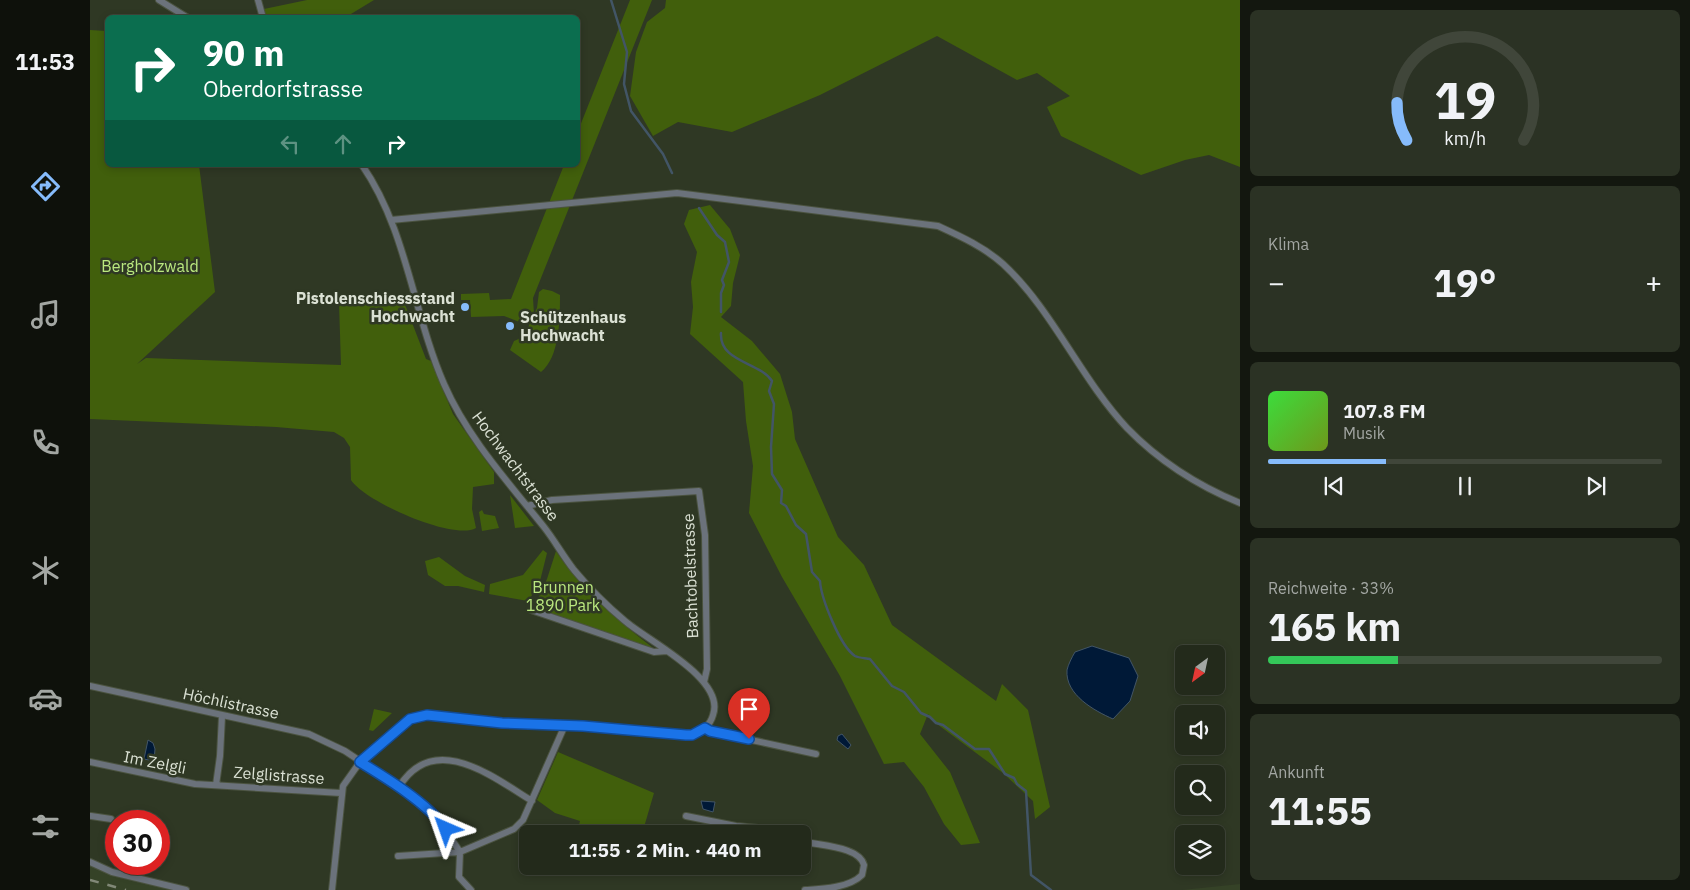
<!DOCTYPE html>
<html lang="de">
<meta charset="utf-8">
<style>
:root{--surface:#232a1b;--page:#2b3224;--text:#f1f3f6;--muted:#a3a7a3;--line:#40463a;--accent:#86bbfb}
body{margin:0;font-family:"IBM Plex Sans",sans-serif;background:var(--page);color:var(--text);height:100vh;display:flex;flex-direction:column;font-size:19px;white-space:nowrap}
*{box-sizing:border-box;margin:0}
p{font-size:16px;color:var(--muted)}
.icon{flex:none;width:28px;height:28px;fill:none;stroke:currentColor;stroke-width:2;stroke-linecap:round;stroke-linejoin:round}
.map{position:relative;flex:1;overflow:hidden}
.side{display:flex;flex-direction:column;gap:10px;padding:10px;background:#13170f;width:450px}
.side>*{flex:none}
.top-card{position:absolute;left:15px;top:15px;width:475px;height:152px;border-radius:8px;box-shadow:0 2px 8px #0003,0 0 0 1px var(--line);background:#0b6e4f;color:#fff;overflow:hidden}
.needle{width:32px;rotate:213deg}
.controls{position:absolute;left:1085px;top:645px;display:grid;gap:10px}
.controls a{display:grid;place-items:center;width:50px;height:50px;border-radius:8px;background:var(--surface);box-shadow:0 2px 8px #0003,0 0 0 1px var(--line);font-size:25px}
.speed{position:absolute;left:15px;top:810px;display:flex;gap:10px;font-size:25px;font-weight:700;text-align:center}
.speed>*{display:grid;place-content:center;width:65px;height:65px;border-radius:50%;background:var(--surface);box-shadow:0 2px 8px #0003,0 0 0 1px var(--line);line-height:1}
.speed .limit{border:8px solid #d22;background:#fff;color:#111}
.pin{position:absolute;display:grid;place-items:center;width:42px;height:42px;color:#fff;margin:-51px -21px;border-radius:50% 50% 50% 0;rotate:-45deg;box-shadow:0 0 5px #0007}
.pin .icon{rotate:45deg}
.me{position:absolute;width:55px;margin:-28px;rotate:317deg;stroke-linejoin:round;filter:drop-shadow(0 0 4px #0008)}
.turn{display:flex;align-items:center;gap:18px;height:105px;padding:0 15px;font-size:22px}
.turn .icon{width:65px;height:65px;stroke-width:2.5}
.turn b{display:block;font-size:35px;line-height:42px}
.lanes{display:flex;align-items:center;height:48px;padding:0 15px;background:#0003;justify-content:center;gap:25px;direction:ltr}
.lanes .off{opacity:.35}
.big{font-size:38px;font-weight:700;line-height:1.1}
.side .card{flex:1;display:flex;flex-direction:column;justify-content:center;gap:8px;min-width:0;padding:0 18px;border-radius:8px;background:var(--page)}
.side .dial{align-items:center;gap:0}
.dial svg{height:130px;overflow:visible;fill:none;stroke:var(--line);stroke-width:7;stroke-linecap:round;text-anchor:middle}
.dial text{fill:var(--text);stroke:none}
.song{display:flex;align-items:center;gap:15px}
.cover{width:60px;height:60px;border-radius:8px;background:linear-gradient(135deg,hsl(120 70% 55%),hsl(80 70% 35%))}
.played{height:5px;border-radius:2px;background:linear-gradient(90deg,var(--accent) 30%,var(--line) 30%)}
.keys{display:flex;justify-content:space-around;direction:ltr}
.heat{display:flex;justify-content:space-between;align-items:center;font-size:28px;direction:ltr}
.charge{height:8px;border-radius:4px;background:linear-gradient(90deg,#34c759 33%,var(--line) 0)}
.trip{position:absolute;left:429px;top:825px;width:292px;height:50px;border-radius:8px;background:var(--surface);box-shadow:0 2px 8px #0003,0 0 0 1px var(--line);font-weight:700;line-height:50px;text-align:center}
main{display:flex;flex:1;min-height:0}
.tab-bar{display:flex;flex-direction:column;width:90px;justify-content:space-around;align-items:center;background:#0e110b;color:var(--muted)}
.tab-bar .icon{width:35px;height:35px}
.tab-bar .on{color:var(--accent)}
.tab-bar b{font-size:22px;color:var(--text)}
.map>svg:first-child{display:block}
.built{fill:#354227}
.green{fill:#415f0c}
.water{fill:#001937;stroke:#425566}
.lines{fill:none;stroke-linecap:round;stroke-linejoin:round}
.stream{stroke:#425566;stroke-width:2.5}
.street-casing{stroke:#4b5340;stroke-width:8}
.street{stroke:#6b727b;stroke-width:6}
.rail{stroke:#818877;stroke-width:2.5;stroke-dasharray:9 9;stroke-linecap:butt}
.route-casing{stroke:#114b97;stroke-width:12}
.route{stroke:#1a73e8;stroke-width:9}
.poi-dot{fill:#86bbfb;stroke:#2f3824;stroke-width:2}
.labels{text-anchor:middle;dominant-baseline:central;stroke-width:5;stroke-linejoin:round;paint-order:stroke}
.park-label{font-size:16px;fill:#bae87f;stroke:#2f3824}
.poi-label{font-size:16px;font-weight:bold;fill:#dbe1d4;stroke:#2f3824;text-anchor:end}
.street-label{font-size:16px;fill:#dbe1d4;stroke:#2f3824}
</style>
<main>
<nav class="tab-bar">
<b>11:53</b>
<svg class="icon on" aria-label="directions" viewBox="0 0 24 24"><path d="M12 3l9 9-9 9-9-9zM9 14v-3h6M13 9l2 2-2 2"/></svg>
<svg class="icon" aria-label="music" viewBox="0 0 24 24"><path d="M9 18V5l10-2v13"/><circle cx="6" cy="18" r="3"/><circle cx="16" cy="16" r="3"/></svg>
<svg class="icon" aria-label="phone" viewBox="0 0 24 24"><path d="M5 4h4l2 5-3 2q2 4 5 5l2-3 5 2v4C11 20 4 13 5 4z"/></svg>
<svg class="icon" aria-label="climate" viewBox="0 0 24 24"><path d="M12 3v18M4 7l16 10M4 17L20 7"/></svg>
<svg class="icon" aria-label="car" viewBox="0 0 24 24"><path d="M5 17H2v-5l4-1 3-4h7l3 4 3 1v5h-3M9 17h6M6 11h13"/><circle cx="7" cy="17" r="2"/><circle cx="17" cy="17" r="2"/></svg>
<svg class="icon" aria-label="filters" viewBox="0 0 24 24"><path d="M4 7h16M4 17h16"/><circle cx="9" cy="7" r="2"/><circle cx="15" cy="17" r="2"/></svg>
</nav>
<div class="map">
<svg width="1150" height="890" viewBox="0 0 1150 890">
<rect width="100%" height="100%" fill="#2f3824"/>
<path class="built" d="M0,866l27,11 56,13h-83z
M1150,884v6h-58z"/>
<path class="green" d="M217,0h67l-28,17h-80l-2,-8z
M540,0h22l-119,298 1,16 3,-6 2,-16 4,-3 9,2 8,4c0,23 0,62 -19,77l-31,-22 4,-9c12,-4 15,-16 20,-27l-8,1 -4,8 -18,-7 -33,1 -1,-17h-9v-6l28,-1 1,7 21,-1 53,-134h14v-34z
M576,0h574v167l-31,-12 -24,5 -44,15 -80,-39 -14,-29 23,-11 -33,-23 -20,7 -80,-44 -117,59 -88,37 -54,-10 -25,14 -23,-40 6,-44 11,-30 18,-14z
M0,30l17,1 1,134h91l16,127 -78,72 9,-6 195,7 -2,-62 62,-3 5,7 20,52 5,2 22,53 41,58v12l-21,3 -1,22 4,19c-23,13 -112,-27 -125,-48l-1,-33 -6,-9 -10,-6 -58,-5 -186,-8z
M620,205l20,24 10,26 -7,28 -2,23 -10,11 31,24 28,33 12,38 3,27 43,98 26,28 28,60 104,76 6,-17 26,26 22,97 -15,12 -2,-18 -30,-28 -70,-52 -5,-7 -8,20 30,38 30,71 -19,2 -17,-21 -20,-37 -20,-25 -20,2 -44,-88 -58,-99 -33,-64 4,-47 -7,-45 -3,-39 -53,-48 3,-27 -2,-25 6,-30 -13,-28 5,-14z
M420,495l24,31 -19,2z
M392,510l2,4 11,2 4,12 -17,3 -3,-19z
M453,550l4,3 -8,32 -11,16 -39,-7 1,-10 33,-9z
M466,551c25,38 60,68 96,96l-2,2 -116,-42 13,-28z
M349,557l26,19 20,9 -1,7 -26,-6h-13l-17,-11 -3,-14z
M284,709l18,4 -19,18 -4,-1z
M468,752l96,41 -12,41 -38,-5 -2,5 -24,-5 2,-8 -25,-8 -18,-13z"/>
<path class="water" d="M1002,646l37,12 9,18 -8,25 -17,18c-18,-8 -48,-24 -46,-49 1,-5 5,-13 8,-18z
M752,734l9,11 -3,4 -11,-9 1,-4z
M58,740l5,3 2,6 -1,12 -10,-2z
M611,801l14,1 -2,10 -10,-3z"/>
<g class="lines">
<path class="stream" d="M521,0l16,52 -3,32 7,27 32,43 9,19
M609,208l18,27 8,7 4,20 -7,18 2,5 -3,8v19
M631,333c-2,29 39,29 51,48l-3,10 5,13 -3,43 1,27 10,16 -1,13 5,3 10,19 10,9 6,38 8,9c1,17 20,65 35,75 4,2 10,2 15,3l22,27 12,6 17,21 9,4 6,6 7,2 32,24h14l16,25 9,4 3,6 9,7 5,84 20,15"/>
<g class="street-casing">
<path id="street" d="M69,0l29,18
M168,0l5,18
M301,220l286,-27 261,33c24,11 46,21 65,38 49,45 78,115 124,164 33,34 69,57 113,75
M437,506l25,-6 147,-9 6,44 2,134 -3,13
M441,610l123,42 13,-1
M0,686l219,48 36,17 54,36 40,33 21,32
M615,728l5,3 106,23
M0,762l105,22 146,9
M126,785l4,-29 2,-40
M309,787c35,-57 94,-10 133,14
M1,816l20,3
M596,816l50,10 44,4 8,4
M712,841c17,5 57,5 62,24l-2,10c-13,13 -40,14 -57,15
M308,856l62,-4
M0,862l22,10 74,18
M242,890l11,-104 17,-24 50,-43 9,-3 18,-1 65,8 63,2 127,10c10,-4 18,-9 21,-20 13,-36 -65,-74 -88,-94 -18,-15 -36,-33 -51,-51 -11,-14 -19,-29 -30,-43 -36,-45 -77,-90 -100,-143 -31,-71 -37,-154 -82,-219
M381,890l-12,-13 1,-25 54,-23 9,-9 42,-95"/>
</g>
<use href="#street" class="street"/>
<path class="rail" d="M0,880l36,10"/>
</g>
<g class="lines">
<g class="route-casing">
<path id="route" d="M356,829c-19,-26 -58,-50 -86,-67l50,-43 17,-4 75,8 81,3 103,9h6l13,-7 5,3 39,8"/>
</g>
<use href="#route" class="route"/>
</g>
<g class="poi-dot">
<circle cx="375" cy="307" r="5"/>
<circle cx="420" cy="326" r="5"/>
</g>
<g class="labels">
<g class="park-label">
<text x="60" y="266">Bergholzwald</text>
<text x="473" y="587">Brunnen<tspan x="473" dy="18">1890 Park</tspan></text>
</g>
<g class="poi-label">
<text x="365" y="298">Pistolenschiessstand<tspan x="365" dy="18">Hochwacht</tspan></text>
<text x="430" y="317" text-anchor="start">Schützenhaus<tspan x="430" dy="18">Hochwacht</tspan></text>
</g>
<g class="street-label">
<text transform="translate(426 466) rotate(53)">Hochwachtstrasse</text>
<text transform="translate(600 576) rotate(-92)">Bachtobelstrasse</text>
<text transform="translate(141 703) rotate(12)">Höchlistrasse</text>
<text transform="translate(65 762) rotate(11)">Im Zelgli</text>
<text transform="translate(189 775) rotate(4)">Zelglistrasse</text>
</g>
</g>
</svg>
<div class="controls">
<a><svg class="needle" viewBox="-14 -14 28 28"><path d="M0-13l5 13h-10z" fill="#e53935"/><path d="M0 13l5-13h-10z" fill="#a3a7a3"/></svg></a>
<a><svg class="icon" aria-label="sound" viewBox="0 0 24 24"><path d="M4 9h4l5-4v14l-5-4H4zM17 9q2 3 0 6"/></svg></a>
<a><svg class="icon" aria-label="search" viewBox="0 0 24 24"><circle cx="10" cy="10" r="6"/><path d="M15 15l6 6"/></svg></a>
<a><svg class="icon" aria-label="layers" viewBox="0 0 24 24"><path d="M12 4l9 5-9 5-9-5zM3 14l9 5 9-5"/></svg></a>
</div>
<div class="speed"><div class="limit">30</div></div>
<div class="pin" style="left:659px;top:739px;background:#d93025"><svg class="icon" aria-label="arrive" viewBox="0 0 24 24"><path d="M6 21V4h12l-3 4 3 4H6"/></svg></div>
<svg class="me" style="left:356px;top:829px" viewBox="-20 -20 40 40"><path d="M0-17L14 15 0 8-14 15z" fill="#1a73e8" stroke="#fff" stroke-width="4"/></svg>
<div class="trip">11:55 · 2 Min. · 440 m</div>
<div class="top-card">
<div class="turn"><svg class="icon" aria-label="right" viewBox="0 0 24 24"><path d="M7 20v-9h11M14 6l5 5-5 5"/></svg><div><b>90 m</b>Oberdorfstrasse</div></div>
<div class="lanes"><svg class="icon off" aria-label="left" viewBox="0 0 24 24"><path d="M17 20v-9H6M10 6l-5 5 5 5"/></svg><svg class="icon off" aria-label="ahead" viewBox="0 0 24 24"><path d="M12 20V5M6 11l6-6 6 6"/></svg><svg class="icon" aria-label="right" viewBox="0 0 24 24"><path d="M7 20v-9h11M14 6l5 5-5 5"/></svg></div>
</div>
</div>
<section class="side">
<div class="card dial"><svg viewBox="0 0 100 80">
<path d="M14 69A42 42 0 1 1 86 69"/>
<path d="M14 69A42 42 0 0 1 8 46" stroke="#86bbfb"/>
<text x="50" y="56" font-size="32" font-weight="700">19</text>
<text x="50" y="72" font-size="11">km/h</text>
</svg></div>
<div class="card"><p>Klima</p>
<div class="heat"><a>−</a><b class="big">19°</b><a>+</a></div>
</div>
<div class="card">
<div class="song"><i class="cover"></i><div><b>107.8 FM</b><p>Musik</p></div></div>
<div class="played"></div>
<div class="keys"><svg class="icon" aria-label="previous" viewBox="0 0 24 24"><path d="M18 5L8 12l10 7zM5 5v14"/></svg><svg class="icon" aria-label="pause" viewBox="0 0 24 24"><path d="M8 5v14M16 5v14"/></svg><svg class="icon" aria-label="next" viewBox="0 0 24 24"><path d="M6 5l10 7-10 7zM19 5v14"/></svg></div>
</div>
<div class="card"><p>Reichweite · 33%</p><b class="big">165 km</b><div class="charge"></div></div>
<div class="card"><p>Ankunft</p><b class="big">11:55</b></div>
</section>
</main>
